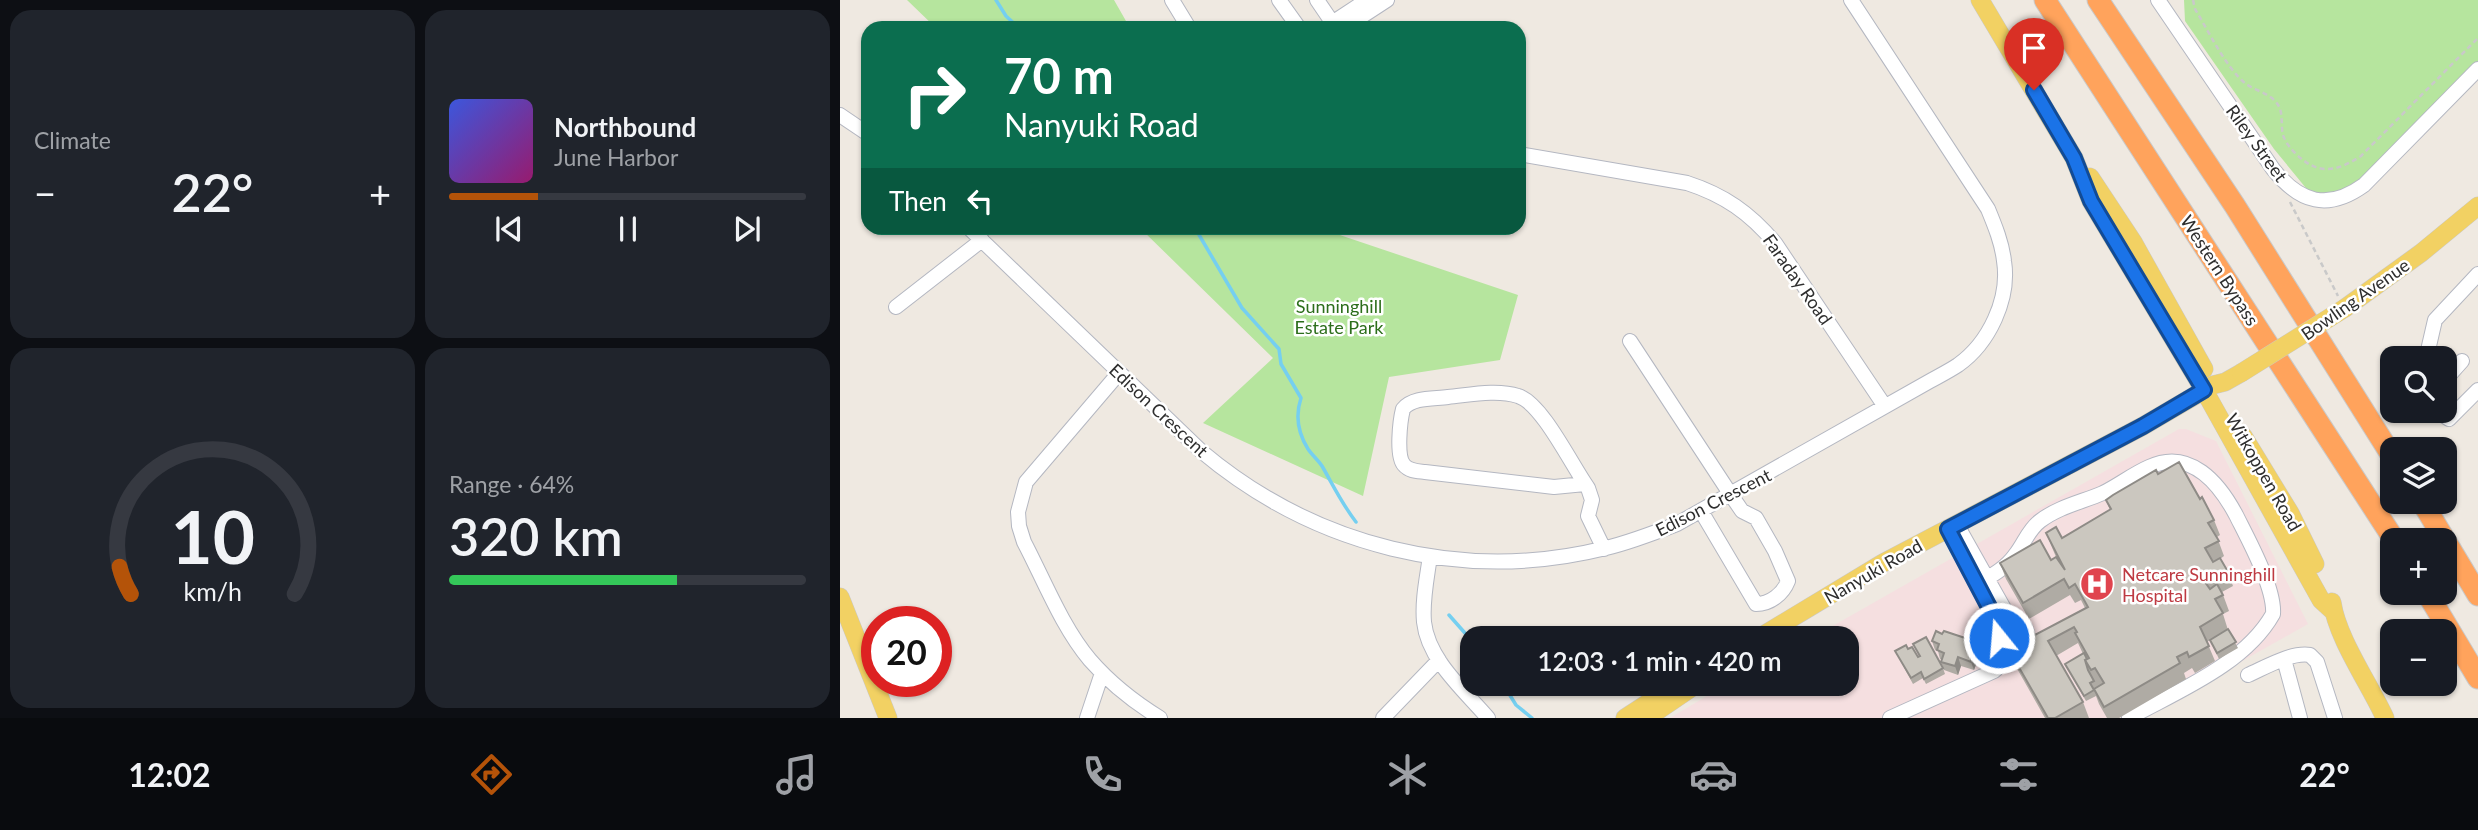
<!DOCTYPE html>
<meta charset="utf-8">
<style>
:root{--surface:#171b24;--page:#20242c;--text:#f1f3f6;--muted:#9ea1a6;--line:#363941;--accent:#b45309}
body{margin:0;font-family:Lato,sans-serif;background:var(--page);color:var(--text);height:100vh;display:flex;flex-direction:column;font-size:26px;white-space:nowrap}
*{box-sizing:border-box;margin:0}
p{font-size:23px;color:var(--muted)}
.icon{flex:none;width:38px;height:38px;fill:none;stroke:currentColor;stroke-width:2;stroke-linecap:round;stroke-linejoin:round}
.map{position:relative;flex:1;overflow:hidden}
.details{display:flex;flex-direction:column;gap:10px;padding:10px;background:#0d0f14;width:840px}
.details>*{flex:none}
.top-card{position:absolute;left:21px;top:21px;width:665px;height:214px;border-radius:21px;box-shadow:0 2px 5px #0004;background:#0b6e4f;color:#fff;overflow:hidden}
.controls{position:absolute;left:1540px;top:346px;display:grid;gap:14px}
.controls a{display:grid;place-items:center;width:77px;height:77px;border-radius:14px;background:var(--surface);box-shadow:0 2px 5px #0004;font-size:35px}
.speed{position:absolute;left:21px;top:606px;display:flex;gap:14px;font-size:35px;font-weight:700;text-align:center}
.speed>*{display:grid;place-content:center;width:91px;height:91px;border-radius:50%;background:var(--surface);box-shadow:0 2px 5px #0004;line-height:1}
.speed .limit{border:10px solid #d22;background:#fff;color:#111}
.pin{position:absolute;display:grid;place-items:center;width:60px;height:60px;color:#fff;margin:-72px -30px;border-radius:50% 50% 50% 0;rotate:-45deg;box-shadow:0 0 7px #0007}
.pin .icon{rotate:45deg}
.me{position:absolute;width:77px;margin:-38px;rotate:343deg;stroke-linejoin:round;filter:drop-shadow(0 0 5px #0008)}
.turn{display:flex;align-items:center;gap:24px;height:147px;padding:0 28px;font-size:32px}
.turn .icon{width:91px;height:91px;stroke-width:2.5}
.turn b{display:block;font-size:49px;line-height:60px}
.then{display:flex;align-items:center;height:66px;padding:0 28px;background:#0003;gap:14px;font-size:26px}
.big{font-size:52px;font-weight:600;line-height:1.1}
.details .widget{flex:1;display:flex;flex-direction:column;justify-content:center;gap:10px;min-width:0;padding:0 24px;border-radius:21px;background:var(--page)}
.details .dial{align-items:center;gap:0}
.dial svg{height:182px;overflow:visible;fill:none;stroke:var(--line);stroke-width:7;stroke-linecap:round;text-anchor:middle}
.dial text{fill:var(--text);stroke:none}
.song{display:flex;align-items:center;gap:21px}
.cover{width:84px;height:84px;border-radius:10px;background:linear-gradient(135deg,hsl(230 70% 55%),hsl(320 70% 35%))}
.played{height:7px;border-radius:4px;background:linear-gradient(90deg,var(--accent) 25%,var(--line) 25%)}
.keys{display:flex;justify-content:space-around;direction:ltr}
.heat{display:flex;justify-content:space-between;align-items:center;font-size:38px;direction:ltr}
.charge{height:10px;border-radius:5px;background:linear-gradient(90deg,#34c759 64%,var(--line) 0)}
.details .tiles{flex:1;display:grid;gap:10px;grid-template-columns:repeat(2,1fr)}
.trip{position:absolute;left:620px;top:626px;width:399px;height:70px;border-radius:21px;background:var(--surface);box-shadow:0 2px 5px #0004;font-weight:600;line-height:70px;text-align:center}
.tabs{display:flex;height:112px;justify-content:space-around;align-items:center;background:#090b0e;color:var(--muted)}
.tabs .icon{width:49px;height:49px}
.tabs .selected{color:var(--accent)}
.tabs b{font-size:32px;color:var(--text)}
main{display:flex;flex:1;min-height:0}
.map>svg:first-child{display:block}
.medical{fill:#f5dfe0}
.green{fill:#b6e59e}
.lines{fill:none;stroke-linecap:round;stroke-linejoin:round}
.stream{stroke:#75cff0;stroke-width:3.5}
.minor-casing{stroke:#b4b7c1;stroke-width:16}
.major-casing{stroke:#c9c9c9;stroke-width:19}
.highway-casing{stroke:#c9c9c9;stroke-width:23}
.path{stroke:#c9c9c9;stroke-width:2.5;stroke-dasharray:5 3.5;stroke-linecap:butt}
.minor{stroke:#fff;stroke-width:14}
.major{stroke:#f2d163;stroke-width:18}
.highway{stroke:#ffa35c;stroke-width:21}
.major-bridge-casing{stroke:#c9c9c9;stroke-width:19;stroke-linecap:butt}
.major-bridge{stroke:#f2d163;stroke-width:18}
.wall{fill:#afaba4}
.shaded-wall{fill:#8e8b86}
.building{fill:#cbc7bf;stroke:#8e8b86;stroke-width:2}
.route-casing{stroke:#114b97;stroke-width:18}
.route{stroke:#1a73e8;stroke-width:12}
.labels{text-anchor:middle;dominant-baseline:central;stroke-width:5;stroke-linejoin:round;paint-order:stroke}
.street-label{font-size:18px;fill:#2e2e2e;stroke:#fff}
.park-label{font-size:18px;fill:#2c6e1b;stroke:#fff}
.health-label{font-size:18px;fill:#be3a42;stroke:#fff;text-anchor:start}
</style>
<main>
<section class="details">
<div class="tiles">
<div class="widget"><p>Climate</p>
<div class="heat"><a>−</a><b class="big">22°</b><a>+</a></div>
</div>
<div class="widget">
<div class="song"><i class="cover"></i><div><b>Northbound</b><p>June Harbor</p></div></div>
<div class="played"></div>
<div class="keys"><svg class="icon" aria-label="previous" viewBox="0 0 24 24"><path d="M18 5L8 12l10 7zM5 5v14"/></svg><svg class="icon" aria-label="pause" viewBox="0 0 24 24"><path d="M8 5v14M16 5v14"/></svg><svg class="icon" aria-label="next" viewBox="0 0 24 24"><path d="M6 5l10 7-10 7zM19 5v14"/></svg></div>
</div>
<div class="widget dial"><svg viewBox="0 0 100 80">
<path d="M14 69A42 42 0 1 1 86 69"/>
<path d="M14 69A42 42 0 0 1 9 57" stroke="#b45309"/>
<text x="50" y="56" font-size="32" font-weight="700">10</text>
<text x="50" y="72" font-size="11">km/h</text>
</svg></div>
<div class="widget"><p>Range · 64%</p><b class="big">320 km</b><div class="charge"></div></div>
</div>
</section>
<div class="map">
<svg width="1638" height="718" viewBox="0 0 1638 718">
<rect width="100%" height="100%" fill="#efe9e1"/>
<path class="medical" d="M1339,429h7l30,12 92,183 -167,94h-471l57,-34h119v-45h-34l3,-3z"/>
<path class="green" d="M67,0h207l16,28h-194z
M1344,0h294v61l-129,133 -39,-1 -36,-44 -89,-128z
M300,228h179l199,67 -18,65 -111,17 -26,119 -160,-73 70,-65z"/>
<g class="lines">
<path class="stream" d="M156,0l10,16 13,12
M355,228l47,80 37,41 2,15 20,34c-6,18 -3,35 7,51 4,6 10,11 14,17 11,19 20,38 34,56
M609,615l23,26
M663,684l13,21 16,13"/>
<g class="minor-casing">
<path id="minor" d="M332,0l17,28
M439,0l20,28
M477,0l19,28
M1318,0l115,169c27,34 55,42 91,16l114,-116
M492,23l35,-23
M504,28l43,-28
M0,115l28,19
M679,154l168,29c37,12 63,30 88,60l109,162
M129,228l232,223c113,95 261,133 405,97 25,-6 48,-15 71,-24l253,-143c9,-5 19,-10 28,-16 31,-22 52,-66 46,-104 -2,-18 -9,-35 -16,-52l-137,-209
M56,307l86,-67
M790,341l101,154 11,16 14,7 19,33 13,30c-5,13 -18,23 -32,23l-55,-93
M1586,359l9,-39 43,-46
M279,373l-93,109 -8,30 1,14 5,16c20,38 38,85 66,118 20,23 44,42 70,58
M1605,380l17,-19
M1597,411l12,8 29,-29
M745,484l-31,3 -129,-15c-8,-1 -16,-1 -21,-7 -8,-9 -4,-44 -1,-56 10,-12 30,-10 45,-12 21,-2 49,-8 70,-1 24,7 54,70 70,92l4,12 -4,16 16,33
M1117,525l54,96
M1108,529l52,99
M590,556c-3,22 -8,44 -6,66 4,38 41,69 64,96
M1138,584c13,-8 28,-16 37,-29 9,-11 13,-25 25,-34 18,-14 42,-19 63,-28 16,-8 30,-19 46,-26 41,-19 70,16 87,48 12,24 39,73 37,99 -28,50 -95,77 -144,104
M1159 635a14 14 0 1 1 28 0a14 14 0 1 1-28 0Z
M946,622l9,17
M1444,659l16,59
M1408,675c18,-8 43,-23 62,-20l7,7 18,56
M247,718l15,-45
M543,718l56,-58
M1050,718l104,-47 10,-9 5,-13"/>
</g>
<g class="major-casing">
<path id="major" d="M1140,0l94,158 17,43 113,189 117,210 12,11
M1250,177l43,65 71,127
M1505,308l76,-55 57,-47
M1403,436l47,77 25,51
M0,597l48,121
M1492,602c5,36 37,81 53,116
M917,639l126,-76 260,-137 70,-41 12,-3 16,-9
M785,718l52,-34
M807,718l50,-34"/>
</g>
<g class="highway-casing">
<path id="highway" d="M1205,0l350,541
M1258,0l137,206 157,250
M1582,502l56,93
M1587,593l51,85"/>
</g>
<path class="path" d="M1353,0l2,9c14,23 31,59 51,75 9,6 21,9 28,16 11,10 6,23 9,35 2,7 8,14 12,18 23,23 41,19 66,3l117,-118
M1450,202l48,94"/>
<use href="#minor" class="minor"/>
<use href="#major" class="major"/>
<use href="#highway" class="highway"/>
<g class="major-bridge-casing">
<path id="major-bridge" d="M1401,373l104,-65"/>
</g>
<use href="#major-bridge" class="major-bridge"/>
</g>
<path class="wall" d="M1318,474l42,25 14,21 6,15 -3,2 7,19 -4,3 7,11 6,16 -11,6 7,19 -6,3 5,16 10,18 -19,11 -9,-19 -3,2 8,19 -20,12 -3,-5 -8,5 2,6 -67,39h-12l-8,-14 -3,-8 -10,5 -18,-31 -3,-6 18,-10 -5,-11 -22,13 27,46 6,16h-44l-30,-53 -6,-15 6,-4 -2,-5 22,-6 50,-27 -4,-8 -6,3 -5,-8 -41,24 -23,-40 -6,-16 51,-3 5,-3 -10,-24 16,5 48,-28 -4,-10z
M1092,641l55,12 -3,8 -6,-2 -4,11 -13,-4 -3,9 -14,-5 -3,-8 1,-3h-2l-2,-8 -3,-1z
M1073,644l30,24 2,6 -19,10 -3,-6 -10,6 -18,-33 13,-2 10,8 1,-1z"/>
<path class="shaded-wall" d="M1144,644l3,9 -3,8 -3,-8z
M1134,651l4,8 -4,11 -3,-8z
M1118,657l3,9 -3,9 -3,-9z"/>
<path class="building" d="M1339,462l21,37 2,-2 12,23 -6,3 11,18 -14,7 8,14 7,-4 7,12 -22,12 5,7 7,-5 6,11 -8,4 8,14 -23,14 9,19 -20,11 -2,-5 -10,5 3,6 -76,44 -10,-18 10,-6 -9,-15 -4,2 -6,-10 4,-2 -14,-25 2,-1 -3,-5 -26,14 35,61 -28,16h-7l-39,-68 7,-4 -3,-5 19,-11 3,5 53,-28 -13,-23 -6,4 -5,-9 -41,24 -23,-40 40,-23 11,20 5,-3 9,13 -19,-37 10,-6 6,11 49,-29 -5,-9 7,-5 43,-25 2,4z
M1388,629l8,13 -19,11 -7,-13z
M1096,631l6,3 2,-3 24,8 2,-5 14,10 -3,9 -7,-2 -3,11 -13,-5 -3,9 -14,-4 3,-9 -7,-3 2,-6 -7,-3z
M1086,637l17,31 -19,11 -3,-7 -10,6 -16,-27 11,-6 2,4 4,-2 6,10 2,-1 -7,-12z
M1244,653l3,6 -2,1 3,10 6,11 -4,2 4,7 -10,6 -19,-32z"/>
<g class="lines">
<g class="route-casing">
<path id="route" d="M1159,638l1,-10 -52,-99 195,-103 61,-36 -113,-189 -17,-43 -40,-68"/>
</g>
<use href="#route" class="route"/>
</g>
<defs>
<g id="hospital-disc" transform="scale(1.75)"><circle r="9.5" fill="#e0444e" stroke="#fff"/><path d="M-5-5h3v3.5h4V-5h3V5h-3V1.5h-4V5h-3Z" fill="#fff"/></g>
</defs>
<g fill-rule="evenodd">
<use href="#hospital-disc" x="1257" y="584"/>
</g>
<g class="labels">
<g class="street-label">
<text transform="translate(1417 143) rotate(54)">Riley Street</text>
<text transform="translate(1380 270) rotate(57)">Western Bypass</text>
<text transform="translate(958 279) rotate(55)">Faraday Road</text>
<text transform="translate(1515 299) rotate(-35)">Bowling Avenue</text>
<text transform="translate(319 410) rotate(43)">Edison Crescent</text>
<text transform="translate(1424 472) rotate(60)">Witkoppen Road</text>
<text transform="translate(873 502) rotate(-27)">Edison Crescent</text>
<text transform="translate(1033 571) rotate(-30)">Nanyuki Road</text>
</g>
<g class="park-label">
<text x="499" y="306">Sunninghill<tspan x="499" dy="21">Estate Park</tspan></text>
</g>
<g class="health-label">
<text x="1282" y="574">Netcare Sunninghill<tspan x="1282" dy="21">Hospital</tspan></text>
</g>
</g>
</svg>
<div class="controls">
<a><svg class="icon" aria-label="search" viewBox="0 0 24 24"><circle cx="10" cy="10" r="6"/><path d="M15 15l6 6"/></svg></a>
<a><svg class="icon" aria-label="layers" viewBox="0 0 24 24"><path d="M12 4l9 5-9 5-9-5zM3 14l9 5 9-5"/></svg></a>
<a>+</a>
<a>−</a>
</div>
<div class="speed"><div class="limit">20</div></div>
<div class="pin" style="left:1194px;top:90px;background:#d93025"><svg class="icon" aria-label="arrive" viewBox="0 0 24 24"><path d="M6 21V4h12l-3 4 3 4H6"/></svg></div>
<svg class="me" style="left:1159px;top:638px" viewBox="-20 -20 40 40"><circle r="17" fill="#1a73e8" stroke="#fff" stroke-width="3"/><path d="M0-11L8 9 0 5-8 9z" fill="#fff"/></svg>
<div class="trip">12:03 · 1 min · 420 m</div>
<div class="top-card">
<div class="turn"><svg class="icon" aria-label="right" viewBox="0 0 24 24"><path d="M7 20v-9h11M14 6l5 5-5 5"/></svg><div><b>70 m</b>Nanyuki Road</div></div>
<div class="then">Then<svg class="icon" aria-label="left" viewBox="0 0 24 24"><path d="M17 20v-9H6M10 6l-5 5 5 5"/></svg></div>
</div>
</div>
</main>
<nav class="tabs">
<b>12:02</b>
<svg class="icon selected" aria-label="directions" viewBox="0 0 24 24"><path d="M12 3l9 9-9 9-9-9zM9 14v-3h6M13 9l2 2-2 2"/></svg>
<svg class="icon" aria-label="music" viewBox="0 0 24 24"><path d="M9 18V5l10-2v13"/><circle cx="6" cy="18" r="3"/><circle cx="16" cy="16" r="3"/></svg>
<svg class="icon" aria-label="phone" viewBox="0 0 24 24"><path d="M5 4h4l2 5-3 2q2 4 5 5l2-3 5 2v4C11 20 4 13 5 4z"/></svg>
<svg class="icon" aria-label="climate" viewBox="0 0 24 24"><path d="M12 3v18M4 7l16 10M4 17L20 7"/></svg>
<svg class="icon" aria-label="car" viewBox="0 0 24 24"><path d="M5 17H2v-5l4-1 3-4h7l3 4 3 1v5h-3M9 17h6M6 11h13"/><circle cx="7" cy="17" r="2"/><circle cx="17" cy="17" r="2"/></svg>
<svg class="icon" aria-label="filters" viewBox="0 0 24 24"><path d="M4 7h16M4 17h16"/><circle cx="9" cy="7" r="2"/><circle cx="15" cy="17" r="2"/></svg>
<b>22°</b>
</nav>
